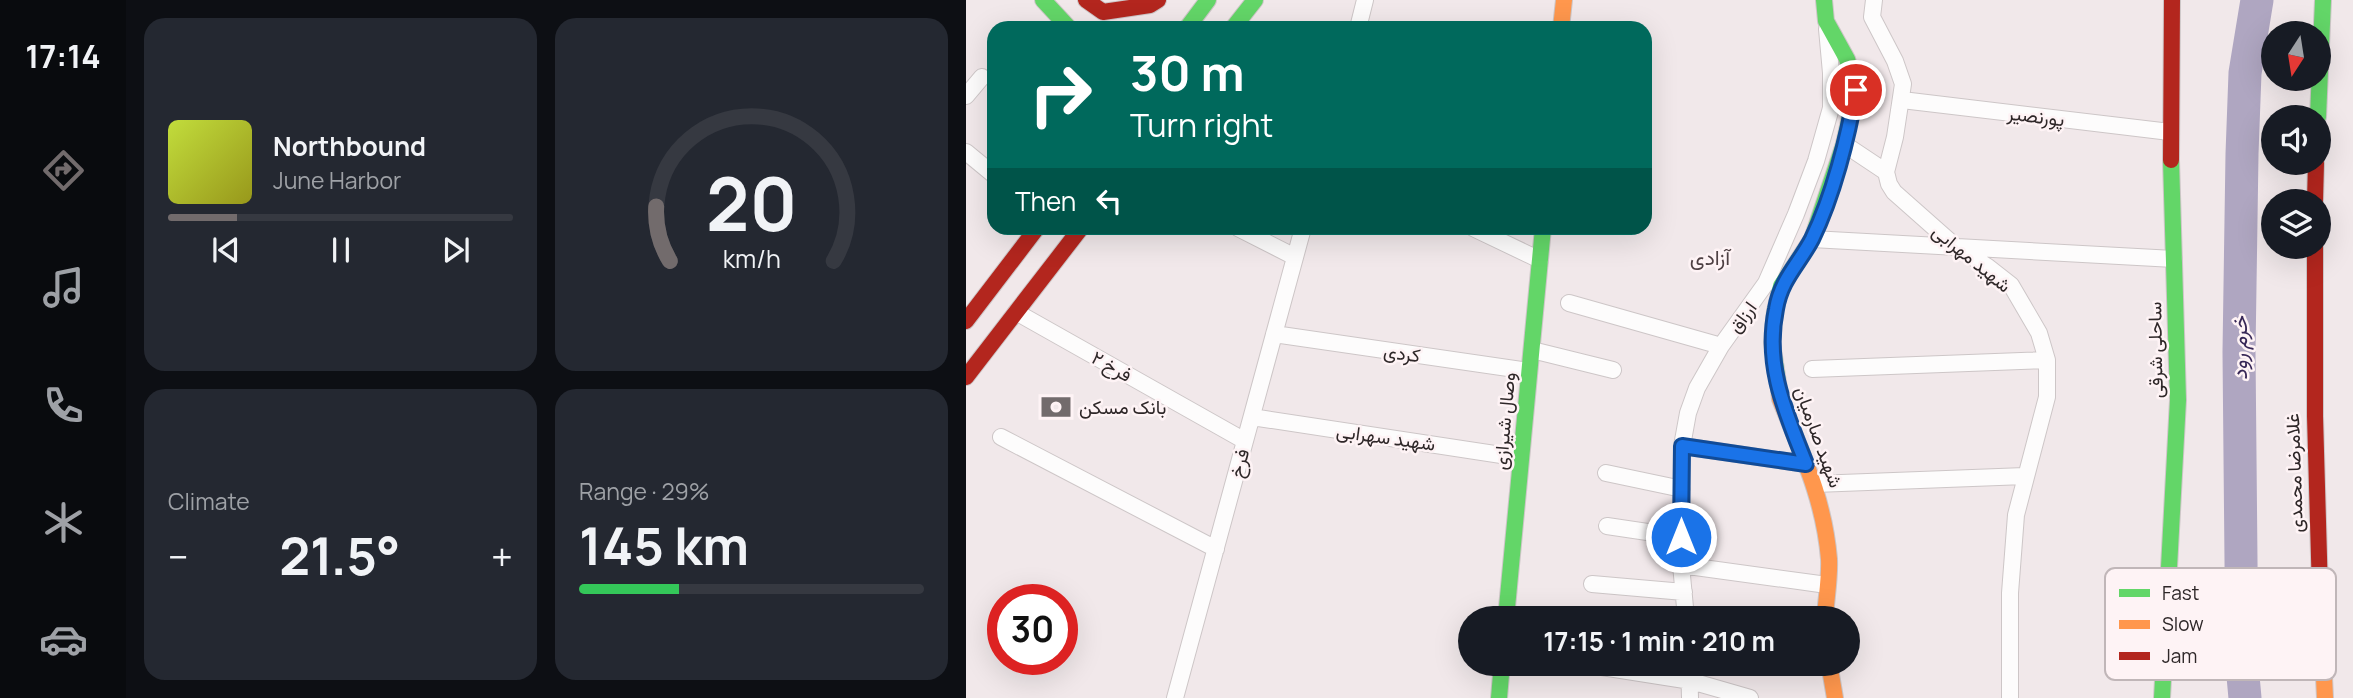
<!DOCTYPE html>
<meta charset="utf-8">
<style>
:root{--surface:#171b24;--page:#242831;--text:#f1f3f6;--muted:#9ea1a6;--line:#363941;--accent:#726b6c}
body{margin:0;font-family:Manrope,Vazirmatn,sans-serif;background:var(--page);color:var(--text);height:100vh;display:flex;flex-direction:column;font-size:26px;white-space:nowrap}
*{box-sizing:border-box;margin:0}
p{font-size:23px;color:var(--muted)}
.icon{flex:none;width:38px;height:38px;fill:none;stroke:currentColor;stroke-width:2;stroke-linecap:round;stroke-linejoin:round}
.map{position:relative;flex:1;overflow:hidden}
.side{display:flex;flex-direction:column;gap:18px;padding:18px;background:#0d0f14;width:840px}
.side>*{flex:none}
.top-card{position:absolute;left:21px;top:21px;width:665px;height:214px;border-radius:21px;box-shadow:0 7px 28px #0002;background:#00695c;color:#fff;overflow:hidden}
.needle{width:46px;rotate:192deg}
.tools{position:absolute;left:1295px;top:21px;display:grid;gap:14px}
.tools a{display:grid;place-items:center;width:70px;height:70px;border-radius:50%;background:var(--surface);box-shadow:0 7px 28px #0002;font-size:35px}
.speed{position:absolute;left:21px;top:584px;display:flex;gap:14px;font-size:35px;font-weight:700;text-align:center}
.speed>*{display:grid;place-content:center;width:91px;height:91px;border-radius:50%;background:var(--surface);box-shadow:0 7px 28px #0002;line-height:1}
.speed .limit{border:10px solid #d22;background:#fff;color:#111}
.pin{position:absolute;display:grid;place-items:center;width:60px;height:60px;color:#fff;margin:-30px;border:4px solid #fff;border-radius:50%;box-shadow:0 2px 7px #0007}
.me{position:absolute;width:77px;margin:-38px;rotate:0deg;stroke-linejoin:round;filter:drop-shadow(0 0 5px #0008)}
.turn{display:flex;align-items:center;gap:24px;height:147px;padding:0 28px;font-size:32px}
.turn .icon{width:91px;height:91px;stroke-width:2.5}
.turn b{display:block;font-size:49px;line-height:60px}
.then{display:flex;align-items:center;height:66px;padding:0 28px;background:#0003;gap:14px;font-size:26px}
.big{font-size:52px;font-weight:700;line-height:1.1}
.side .tile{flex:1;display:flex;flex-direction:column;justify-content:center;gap:10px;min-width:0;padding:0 24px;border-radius:21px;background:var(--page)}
.side .dial{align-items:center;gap:0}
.dial svg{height:182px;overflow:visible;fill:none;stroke:var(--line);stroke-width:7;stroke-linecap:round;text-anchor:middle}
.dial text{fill:var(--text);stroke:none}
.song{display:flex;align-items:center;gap:21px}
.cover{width:84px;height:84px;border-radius:10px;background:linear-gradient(135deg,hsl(70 70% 55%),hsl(60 70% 35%))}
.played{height:7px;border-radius:4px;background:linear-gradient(90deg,var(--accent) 20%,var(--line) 20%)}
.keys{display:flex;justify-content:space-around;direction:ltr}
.heat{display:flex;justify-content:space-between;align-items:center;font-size:38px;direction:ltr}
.charge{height:10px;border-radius:5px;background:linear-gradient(90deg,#34c759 29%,var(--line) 0)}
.side .tiles{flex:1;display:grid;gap:18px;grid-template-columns:repeat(2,1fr)}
.trip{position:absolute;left:492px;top:606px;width:402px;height:70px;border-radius:35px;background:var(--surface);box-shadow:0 7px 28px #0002;font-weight:700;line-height:70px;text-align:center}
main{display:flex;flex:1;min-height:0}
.menu{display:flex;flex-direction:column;width:126px;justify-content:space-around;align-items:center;background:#090b0e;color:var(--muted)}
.menu .icon{width:49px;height:49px}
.menu .current{color:var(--accent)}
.menu b{font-size:32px;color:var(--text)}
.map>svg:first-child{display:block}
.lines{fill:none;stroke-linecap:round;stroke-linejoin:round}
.river{stroke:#afa6c1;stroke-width:33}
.street-casing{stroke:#cdc6c7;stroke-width:18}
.fast-casing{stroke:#cdc6c7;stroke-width:18}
.slow-casing{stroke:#cdc6c7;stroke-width:18}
.jam-casing{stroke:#cdc6c7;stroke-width:18}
.street{stroke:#fdfcfc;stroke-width:16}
.fast{stroke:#63d668;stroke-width:16}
.slow{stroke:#ff974d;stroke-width:16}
.jam{stroke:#b3261e;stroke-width:16}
.route-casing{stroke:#114b97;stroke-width:18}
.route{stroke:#1a73e8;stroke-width:12}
.labels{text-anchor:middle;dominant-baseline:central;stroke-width:5;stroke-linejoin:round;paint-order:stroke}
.street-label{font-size:19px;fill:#2e2728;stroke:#fef3f5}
.poi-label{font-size:19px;fill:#2e2728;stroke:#fef3f5;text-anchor:start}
.neighbourhood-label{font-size:21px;fill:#4e4043;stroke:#fef3f5}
.water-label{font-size:21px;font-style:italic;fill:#362656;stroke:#fef3f5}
.key{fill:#fef3f5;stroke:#c0b6b8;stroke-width:2}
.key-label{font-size:19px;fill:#2e2728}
</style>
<main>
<nav class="menu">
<b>17:14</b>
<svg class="icon current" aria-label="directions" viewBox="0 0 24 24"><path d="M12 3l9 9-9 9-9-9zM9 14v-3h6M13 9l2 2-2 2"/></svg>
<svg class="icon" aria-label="music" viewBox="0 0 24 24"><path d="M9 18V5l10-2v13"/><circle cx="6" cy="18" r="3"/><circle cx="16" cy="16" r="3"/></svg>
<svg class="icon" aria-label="phone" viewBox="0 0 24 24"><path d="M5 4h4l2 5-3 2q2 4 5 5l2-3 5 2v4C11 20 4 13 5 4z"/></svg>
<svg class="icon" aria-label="climate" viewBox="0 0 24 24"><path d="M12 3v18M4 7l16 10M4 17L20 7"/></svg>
<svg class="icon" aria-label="car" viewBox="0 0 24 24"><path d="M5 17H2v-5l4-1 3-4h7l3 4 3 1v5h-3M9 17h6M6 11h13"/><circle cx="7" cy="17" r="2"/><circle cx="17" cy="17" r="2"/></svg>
</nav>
<section class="side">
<div class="tiles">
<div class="tile">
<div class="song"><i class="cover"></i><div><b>Northbound</b><p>June Harbor</p></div></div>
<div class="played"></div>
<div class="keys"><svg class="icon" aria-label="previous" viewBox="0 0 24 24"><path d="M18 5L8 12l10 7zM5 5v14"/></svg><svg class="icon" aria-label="pause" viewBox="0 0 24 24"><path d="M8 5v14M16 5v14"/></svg><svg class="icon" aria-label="next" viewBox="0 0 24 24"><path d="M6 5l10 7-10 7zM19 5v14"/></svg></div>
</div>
<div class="tile dial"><svg viewBox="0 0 100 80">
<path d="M14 69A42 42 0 1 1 86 69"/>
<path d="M14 69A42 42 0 0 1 8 45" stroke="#726b6c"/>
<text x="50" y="56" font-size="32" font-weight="700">20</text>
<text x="50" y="72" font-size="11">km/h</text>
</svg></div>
<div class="tile"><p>Climate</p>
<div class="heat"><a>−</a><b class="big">21.5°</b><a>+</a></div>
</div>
<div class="tile"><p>Range · 29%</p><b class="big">145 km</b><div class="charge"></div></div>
</div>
</section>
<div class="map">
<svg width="1387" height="698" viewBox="0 0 1387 698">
<rect width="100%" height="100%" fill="#f1e8ea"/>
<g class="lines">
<path class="river" d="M1279,698l-3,-33 -3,-313 3,-198 3,-81 12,-73"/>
<g class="street-casing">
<path id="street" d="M908,0l-2,17 23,44 8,23 -8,53 -9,35 3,12 5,8 61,54 33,21 23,18 28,48 8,27v37l-31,118 -6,78v105
M392,28l7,-28
M0,96l16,-19
M936,100l268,32
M878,144l42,28
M0,152l28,23
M272,228l57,29
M507,228l67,32
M846,239l362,20
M603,303l152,43
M50,312l229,129
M308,334l255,37
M566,350l81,20
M846,369l235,-9
M286,417l269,41
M35,437l215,112
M716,446l124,18
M640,473l76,16
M849,484l210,-8
M641,526l74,11
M715,565l146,20
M626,584l92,8
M720,618l-5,-53 1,-119 6,-33 9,-25 24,-42 45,-63 30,-69 20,-53 15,-53v-35l-4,-44
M723,663l1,35
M617,664l108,17 59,17
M209,698l128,-470"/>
</g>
<g class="fast-casing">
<path id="fast" d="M77,0l26,28
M221,28l21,-28
M267,28l22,-28
M1352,117l5,-117
M813,389l-7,-46 3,-32 6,-25 31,-47 32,-95 12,-54 -9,-31 -21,-38 -2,-21
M540,618l37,-390
M533,698l3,-35
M1196,698l16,-298 -7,-240"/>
</g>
<g class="slow-casing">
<path id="slow" d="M595,28l3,-28
M813,389l1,10c22,55 44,100 49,160 1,19 -3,40 -4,59
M1354,592l5,106
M863,663l6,35"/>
</g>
<g class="jam-casing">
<path id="jam" d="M120,0l17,12 47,-7 8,-5
M1205,160l1,-160
M1349,201l1,-38
M1349,247v169l5,176
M0,321l71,-93
M0,377l115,-149"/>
</g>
<use href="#street" class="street"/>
<use href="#fast" class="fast"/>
<use href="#slow" class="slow"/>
<use href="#jam" class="jam"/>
</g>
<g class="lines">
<g class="route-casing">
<path id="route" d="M715,537l1,-91 124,18c-20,-51 -42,-98 -30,-155 5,-30 23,-45 36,-70 21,-43 36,-102 44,-149"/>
</g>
<use href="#route" class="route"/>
</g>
<defs>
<g id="bank-bare" transform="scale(2.415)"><path d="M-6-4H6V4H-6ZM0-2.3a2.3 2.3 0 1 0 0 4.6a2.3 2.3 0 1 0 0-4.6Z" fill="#726b6c" stroke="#fef3f5" stroke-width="2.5" paint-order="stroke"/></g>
</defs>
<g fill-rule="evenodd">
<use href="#bank-bare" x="90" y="407"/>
</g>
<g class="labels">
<g class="street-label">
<text transform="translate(1070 116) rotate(7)">پورنصیر</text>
<text transform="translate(1006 258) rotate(39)">شهید مهرابی</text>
<text transform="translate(776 317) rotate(-54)">ارزاق</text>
<text transform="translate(1189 350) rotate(-91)">ساحلی شرقی</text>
<text transform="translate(436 353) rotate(8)">کردی</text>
<text transform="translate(146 366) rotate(29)">فرخ ۲</text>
<text transform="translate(538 421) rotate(-85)">وصال شیرازی</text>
<text transform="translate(420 437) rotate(8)">شهید سهرابی</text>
<text transform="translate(853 437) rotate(70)">شهید صارمیان</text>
<text transform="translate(273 463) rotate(-75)">فرخ</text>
<text transform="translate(1328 473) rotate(-92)">غلامرضا محمدی</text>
</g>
<g class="poi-label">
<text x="113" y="407">بانک مسکن</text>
</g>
<g class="neighbourhood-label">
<text x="744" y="257">آزادی</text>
</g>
<g class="water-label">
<text transform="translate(1273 348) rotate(-90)">خرم رود</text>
</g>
</g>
<rect x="1139" y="568" width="231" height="112" rx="10" class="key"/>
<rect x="1153" y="589" width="31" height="8" fill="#63d668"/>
<rect x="1153" y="620" width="31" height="9" fill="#ff974d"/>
<rect x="1153" y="652" width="31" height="8" fill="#b3261e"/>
<g class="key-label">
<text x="1196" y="600">Fast</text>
<text x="1196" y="631">Slow</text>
<text x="1196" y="663">Jam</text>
</g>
</svg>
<div class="tools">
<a><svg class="needle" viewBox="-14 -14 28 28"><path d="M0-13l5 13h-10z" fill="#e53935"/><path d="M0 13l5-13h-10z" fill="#9ea1a6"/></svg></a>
<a><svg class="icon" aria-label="sound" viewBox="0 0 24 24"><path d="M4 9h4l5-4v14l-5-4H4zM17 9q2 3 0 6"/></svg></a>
<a><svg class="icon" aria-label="layers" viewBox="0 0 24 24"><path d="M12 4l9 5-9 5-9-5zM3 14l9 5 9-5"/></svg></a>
</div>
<div class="speed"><div class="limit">30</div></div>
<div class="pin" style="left:890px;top:90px;background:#d93025"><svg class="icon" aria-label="arrive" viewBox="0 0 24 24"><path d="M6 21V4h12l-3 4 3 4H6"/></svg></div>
<svg class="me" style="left:715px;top:537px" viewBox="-20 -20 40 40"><circle r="17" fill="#1a73e8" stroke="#fff" stroke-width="3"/><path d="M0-11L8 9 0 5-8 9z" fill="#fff"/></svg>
<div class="trip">17:15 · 1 min · 210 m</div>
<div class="top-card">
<div class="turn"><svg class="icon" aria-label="right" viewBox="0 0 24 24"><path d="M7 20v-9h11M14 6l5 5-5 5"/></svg><div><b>30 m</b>Turn right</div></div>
<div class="then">Then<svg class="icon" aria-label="left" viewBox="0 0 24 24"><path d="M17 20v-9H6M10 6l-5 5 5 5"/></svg></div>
</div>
</div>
</main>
